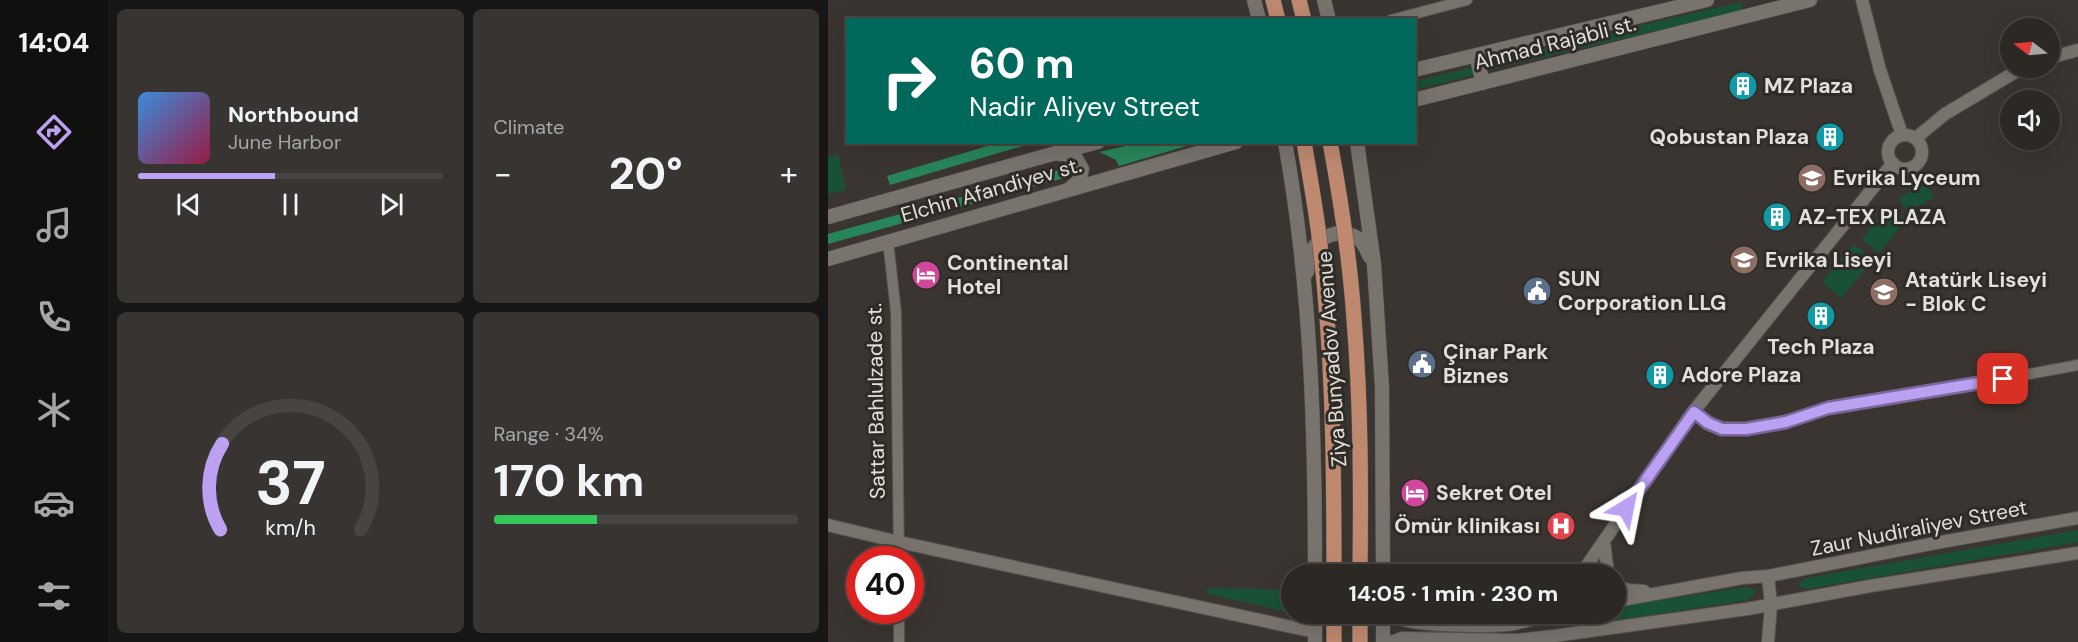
<!DOCTYPE html>
<meta charset="utf-8">
<style>
:root{--surface:#2c2824;--page:#383431;--text:#f1f3f6;--muted:#a6a6a6;--line:#484441;--accent:#bca0f2}
body{margin:0;font-family:"DM Sans",sans-serif;background:var(--page);color:var(--text);height:100vh;display:flex;flex-direction:column;font-size:22px;white-space:nowrap}
*{box-sizing:border-box;margin:0}
p{font-size:20px;color:var(--muted)}
.icon{flex:none;width:33px;height:33px;fill:none;stroke:currentColor;stroke-width:2;stroke-linecap:round;stroke-linejoin:round}
.map{position:relative;flex:1;overflow:hidden}
.sheet{display:flex;flex-direction:column;gap:9px;padding:9px;background:#181614;width:720px}
.sheet>*{flex:none}
.hud{position:absolute;left:18px;top:18px;width:570px;height:126px;border-radius:0px;box-shadow:0 6px 24px #0002,0 0 0 2px var(--line);background:#00695c;color:#fff;overflow:hidden}
.needle{width:39px;rotate:286deg}
.tools{position:absolute;left:1172px;top:18px;display:grid;gap:12px}
.tools a{display:grid;place-items:center;width:60px;height:60px;border-radius:50%;background:var(--surface);box-shadow:0 6px 24px #0002,0 0 0 2px var(--line);font-size:30px}
.speed{position:absolute;left:18px;top:546px;display:flex;gap:12px;font-size:30px;font-weight:700;text-align:center}
.speed>*{display:grid;place-content:center;width:78px;height:78px;border-radius:50%;background:var(--surface);box-shadow:0 6px 24px #0002,0 0 0 2px var(--line);line-height:1}
.speed .limit{border:9px solid #d22;background:#fff;color:#111}
.pin{position:absolute;display:grid;place-items:center;width:51px;height:51px;color:#fff;margin:-26px;border-radius:12px;box-shadow:0 3px 9px #0006}
.me{position:absolute;width:66px;margin:-33px;rotate:35deg;stroke-linejoin:round;filter:drop-shadow(0 0 4px #0008)}
.turn{display:flex;align-items:center;gap:21px;height:126px;padding:0 24px;font-size:27px}
.turn .icon{width:78px;height:78px;stroke-width:2.5}
.turn b{display:block;font-size:42px;line-height:51px}
.big{font-size:45px;font-weight:700;line-height:1.1}
.sheet .card{flex:1;display:flex;flex-direction:column;justify-content:center;gap:9px;min-width:0;padding:0 21px;border-radius:9px;background:var(--page)}
.sheet .dial{align-items:center;gap:0}
.dial svg{height:156px;overflow:visible;fill:none;stroke:var(--line);stroke-width:7;stroke-linecap:round;text-anchor:middle}
.dial text{fill:var(--text);stroke:none}
.song{display:flex;align-items:center;gap:18px}
.cover{width:72px;height:72px;border-radius:9px;background:linear-gradient(135deg,hsl(210 70% 55%),hsl(340 70% 35%))}
.played{height:6px;border-radius:3px;background:linear-gradient(90deg,var(--accent) 45%,var(--line) 45%)}
.keys{display:flex;justify-content:space-around;direction:ltr}
.heat{display:flex;justify-content:space-between;align-items:center;font-size:33px;direction:ltr}
.charge{height:9px;border-radius:4px;background:linear-gradient(90deg,#34c759 34%,var(--line) 0)}
.sheet .tiles{flex:1;display:grid;gap:9px;grid-template-columns:repeat(2,1fr)}
.trip{position:absolute;left:453px;top:564px;width:345px;height:60px;border-radius:30px;background:var(--surface);box-shadow:0 6px 24px #0002,0 0 0 2px var(--line);font-weight:700;line-height:60px;text-align:center}
main{display:flex;flex:1;min-height:0}
.tabs{display:flex;flex-direction:column;width:108px;justify-content:space-around;align-items:center;background:#12100e;color:var(--muted)}
.tabs .icon{width:42px;height:42px}
.tabs .on{color:var(--accent)}
.tabs b{font-size:27px;color:var(--text)}
.map>svg:first-child{display:block}
.green{fill:#195136}
.forest{fill:#278559}
.lines{fill:none;stroke-linecap:round;stroke-linejoin:round}
.minor-casing{stroke:#57534f;stroke-width:12}
.tertiary-casing{stroke:#57534f;stroke-width:14}
.secondary-casing{stroke:#57534f;stroke-width:15}
.primary-casing{stroke:#57534f;stroke-width:16}
.minor{stroke:#78736d;stroke-width:10}
.tertiary{stroke:#78736d;stroke-width:12}
.secondary{stroke:#78736d;stroke-width:14}
.primary{stroke:#be896f;stroke-width:15}
.primary-bridge-casing{stroke:#57534f;stroke-width:16;stroke-linecap:butt}
.primary-bridge{stroke:#be896f;stroke-width:15}
.route-casing{stroke:#7a689d;stroke-width:15}
.route{stroke:#bca0f2;stroke-width:10}
.labels{text-anchor:middle;dominant-baseline:central;stroke-width:6;stroke-linejoin:round;paint-order:stroke}
.street-label{font-size:21px;fill:#e2dfdc;stroke:#2f2b26}
.poi-label{font-size:21px;font-weight:bold;fill:#e2dfdc;stroke:#2f2b26;text-anchor:start}
</style>
<main>
<nav class="tabs">
<b>14:04</b>
<svg class="icon on" aria-label="directions" viewBox="0 0 24 24"><path d="M12 3l9 9-9 9-9-9zM9 14v-3h6M13 9l2 2-2 2"/></svg>
<svg class="icon" aria-label="music" viewBox="0 0 24 24"><path d="M9 18V5l10-2v13"/><circle cx="6" cy="18" r="3"/><circle cx="16" cy="16" r="3"/></svg>
<svg class="icon" aria-label="phone" viewBox="0 0 24 24"><path d="M5 4h4l2 5-3 2q2 4 5 5l2-3 5 2v4C11 20 4 13 5 4z"/></svg>
<svg class="icon" aria-label="climate" viewBox="0 0 24 24"><path d="M12 3v18M4 7l16 10M4 17L20 7"/></svg>
<svg class="icon" aria-label="car" viewBox="0 0 24 24"><path d="M5 17H2v-5l4-1 3-4h7l3 4 3 1v5h-3M9 17h6M6 11h13"/><circle cx="7" cy="17" r="2"/><circle cx="17" cy="17" r="2"/></svg>
<svg class="icon" aria-label="filters" viewBox="0 0 24 24"><path d="M4 7h16M4 17h16"/><circle cx="9" cy="7" r="2"/><circle cx="15" cy="17" r="2"/></svg>
</nav>
<section class="sheet">
<div class="tiles">
<div class="card">
<div class="song"><i class="cover"></i><div><b>Northbound</b><p>June Harbor</p></div></div>
<div class="played"></div>
<div class="keys"><svg class="icon" aria-label="previous" viewBox="0 0 24 24"><path d="M18 5L8 12l10 7zM5 5v14"/></svg><svg class="icon" aria-label="pause" viewBox="0 0 24 24"><path d="M8 5v14M16 5v14"/></svg><svg class="icon" aria-label="next" viewBox="0 0 24 24"><path d="M6 5l10 7-10 7zM19 5v14"/></svg></div>
</div>
<div class="card"><p>Climate</p>
<div class="heat"><a>−</a><b class="big">20°</b><a>+</a></div>
</div>
<div class="card dial"><svg viewBox="0 0 100 80">
<path d="M14 69A42 42 0 1 1 86 69"/>
<path d="M14 69A42 42 0 0 1 15 25" stroke="#bca0f2"/>
<text x="50" y="56" font-size="32" font-weight="700">37</text>
<text x="50" y="72" font-size="11">km/h</text>
</svg></div>
<div class="card"><p>Range · 34%</p><b class="big">170 km</b><div class="charge"></div></div>
</div>
</section>
<div class="map">
<svg width="1250" height="642" viewBox="0 0 1250 642">
<rect width="100%" height="100%" fill="#3a3530"/>
<path class="green" d="M913,2l2,9 -250,58 -2,-9z
M645,67l1,8 -59,15v-9z
M10,154l8,36 -18,4v-37z
M1098,183l8,14 -27,15 -8,-14z
M1060,206l18,14 -27,33 -17,-14z
M1026,244l19,16 -32,38 -19,-16z
M1250,530v12l-271,47 -10,-4 9,-7z
M918,587l11,4 -9,9 -163,25 -7,-3 -8,-8h46v-7z
M379,588l81,2 -1,22 -82,-19z"/>
<path class="forest" d="M173,142l24,1 1,2 -136,40 -3,-9z
M311,143v-1l58,1 -78,23 -3,-6 -17,-8z
M238,168l2,9 -240,67v-10z"/>
<g class="lines">
<g class="minor-casing">
<path id="minor" d="M563,20l76,-20
M60,241l8,71 3,248
M865,412c18,14 28,18 51,17 33,-1 62,-17 94,-23 79,-15 160,-25 240,-41
M71,642v-32"/>
</g>
<g class="tertiary-casing">
<path id="tertiary" d="M1034,0l18,70 22,65
M1221,58l29,-8
M1060 152a17 17 0 1 1 34 0a17 17 0 1 1-34 0Z
M1088,138l29,-24 77,-46
M0,525l71,17 416,90
M776,541l4,33
M753,574l112,-162 200,-249
M788,585l12,5 16,1
M788,601l126,-23 26,-2 173,-34 137,-24
M562,614c13,14 103,13 124,10 13,-2 24,-8 36,-10
M563,642l11,-4 115,2 37,-4 193,-27 123,-23 208,-33
M940,642l3,-38 -3,-28"/>
</g>
<g class="secondary-casing">
<path id="secondary" d="M426,0l5,20
M496,0l5,20
M648,55l7,28
M586,70l293,-70
M586,100l396,-100
M457,142c26,144 30,287 30,432
M529,142l17,122 8,123 1,187
M231,154h6l11,4 6,11 -3,12 -10,8
M0,217l217,-61 53,-14
M0,259l408,-117
M479,272c1,-6 1,-14 4,-19 7,-19 34,-26 49,-13 5,5 7,11 10,17
M487,614v28
M555,614v28"/>
</g>
<g class="primary-casing">
<path id="primary" d="M445,0l5,20
M471,0l5,20
M506,642v-28
M532,642v-28"/>
</g>
<use href="#minor" class="minor"/>
<use href="#tertiary" class="tertiary"/>
<use href="#secondary" class="secondary"/>
<use href="#primary" class="primary"/>
<g class="primary-bridge-casing">
<path id="primary-bridge" d="M476,142c5,29 10,57 14,86 15,115 16,231 16,346
M502,142c11,59 20,118 24,177 7,85 7,170 6,255"/>
</g>
<use href="#primary-bridge" class="primary-bridge"/>
</g>
<g class="lines">
<g class="route-casing">
<path id="route" d="M798,508l68,-96 14,11 14,6h24l40,-7 42,-14 175,-29"/>
</g>
<use href="#route" class="route"/>
</g>
<defs>
<g id="building-disc" transform="scale(1.5)"><circle r="9.5" fill="#0f9aa8" stroke="#2f2b26"/><path d="M-4-6H4V6H1V3H-1V6H-4ZM-2.5-4.3h1.7v1.8h-1.7ZM.8-4.3h1.7v1.8H.8ZM-2.5-1h1.7V.8h-1.7ZM.8-1h1.7V.8H.8Z" fill="#fff"/></g>
<g id="school-disc" transform="scale(1.5)"><circle r="9.5" fill="#8d6e63" stroke="#2f2b26"/><path d="M0-5L7-2L0 1L-7-2ZM-4 1L0 2.5L4 1V4Q0 6-4 4Z" fill="#fff"/></g>
<g id="hotel-disc" transform="scale(1.5)"><circle r="9.5" fill="#d1479c" stroke="#2f2b26"/><path d="M-6-4.5h1.5V1H6V5H4.5V3h-9V5H-6ZM-4 0a1.8 1.8 0 1 1 3.6 0ZM.5 0V-2.5h3Q6-2.5 6 0Z" fill="#fff"/></g>
<g id="civic-disc" transform="scale(1.5)"><circle r="9.5" fill="#5c6f8a" stroke="#2f2b26"/><path d="M-.6-6.5H3V-4.5H.6V-3L4-1V1h2V6H-6V1h2V-1L-.6-3ZM-1.2 2.5V6h2.4V2.5Z" fill="#fff"/></g>
<g id="hospital-disc" transform="scale(1.5)"><circle r="9.5" fill="#e0444e" stroke="#2f2b26"/><path d="M-5-5h3v3.5h4V-5h3V5h-3V1.5h-4V5h-3Z" fill="#fff"/></g>
</defs>
<g fill-rule="evenodd">
<use href="#building-disc" x="915" y="86"/>
<use href="#building-disc" x="1002" y="137"/>
<use href="#school-disc" x="984" y="178"/>
<use href="#building-disc" x="949" y="217"/>
<use href="#school-disc" x="916" y="260"/>
<use href="#hotel-disc" x="98" y="275"/>
<use href="#civic-disc" x="709" y="291"/>
<use href="#school-disc" x="1056" y="292"/>
<use href="#building-disc" x="993" y="316"/>
<use href="#civic-disc" x="594" y="364"/>
<use href="#building-disc" x="832" y="375"/>
<use href="#hotel-disc" x="587" y="493"/>
<use href="#hospital-disc" x="733" y="526"/>
</g>
<g class="labels">
<g class="street-label">
<text transform="translate(727 43) rotate(-14)">Ahmad Rajabli st.</text>
<text transform="translate(163 190) rotate(-16)">Elchin Afandiyev st.</text>
<text transform="translate(504 359) rotate(-94)">Ziya Bunyadov Avenue</text>
<text transform="translate(48 401) rotate(-91)">Sattar Bahlulzade st.</text>
<text transform="translate(1091 528) rotate(-11)">Zaur Nudiraliyev Street</text>
</g>
<g class="poi-label">
<text x="936" y="86">MZ Plaza</text>
<text x="981" y="137" text-anchor="end">Qobustan Plaza</text>
<text x="1005" y="178">Evrika Lyceum</text>
<text x="970" y="217">AZ-TEX PLAZA</text>
<text x="937" y="260">Evrika Liseyi</text>
<text x="119" y="263">Continental<tspan x="119" dy="24">Hotel</tspan></text>
<text x="730" y="279">SUN<tspan x="730" dy="24">Corporation LLG</tspan></text>
<text x="1077" y="280">Atatürk Liseyi<tspan x="1077" dy="24">- Blok C</tspan></text>
<text x="993" y="347" text-anchor="middle">Tech Plaza</text>
<text x="615" y="352">Çinar Park<tspan x="615" dy="24">Biznes</tspan></text>
<text x="853" y="375">Adore Plaza</text>
<text x="608" y="493">Sekret Otel</text>
<text x="712" y="526" text-anchor="end">Ömür klinikası</text>
</g>
</g>
</svg>
<div class="tools">
<a><svg class="needle" viewBox="-14 -14 28 28"><path d="M0-13l5 13h-10z" fill="#e53935"/><path d="M0 13l5-13h-10z" fill="#a6a6a6"/></svg></a>
<a><svg class="icon" aria-label="sound" viewBox="0 0 24 24"><path d="M4 9h4l5-4v14l-5-4H4zM17 9q2 3 0 6"/></svg></a>
</div>
<div class="speed"><div class="limit">40</div></div>
<div class="pin" style="left:1175px;top:379px;background:#d93025"><svg class="icon" aria-label="arrive" viewBox="0 0 24 24"><path d="M6 21V4h12l-3 4 3 4H6"/></svg></div>
<svg class="me" style="left:798px;top:508px" viewBox="-20 -20 40 40"><path d="M0-17L14 15 0 8-14 15z" fill="#bca0f2" stroke="#fff" stroke-width="4"/></svg>
<div class="trip">14:05 · 1 min · 230 m</div>
<div class="hud">
<div class="turn"><svg class="icon" aria-label="right" viewBox="0 0 24 24"><path d="M7 20v-9h11M14 6l5 5-5 5"/></svg><div><b>60 m</b>Nadir Aliyev Street</div></div>
</div>
</div>
</main>
